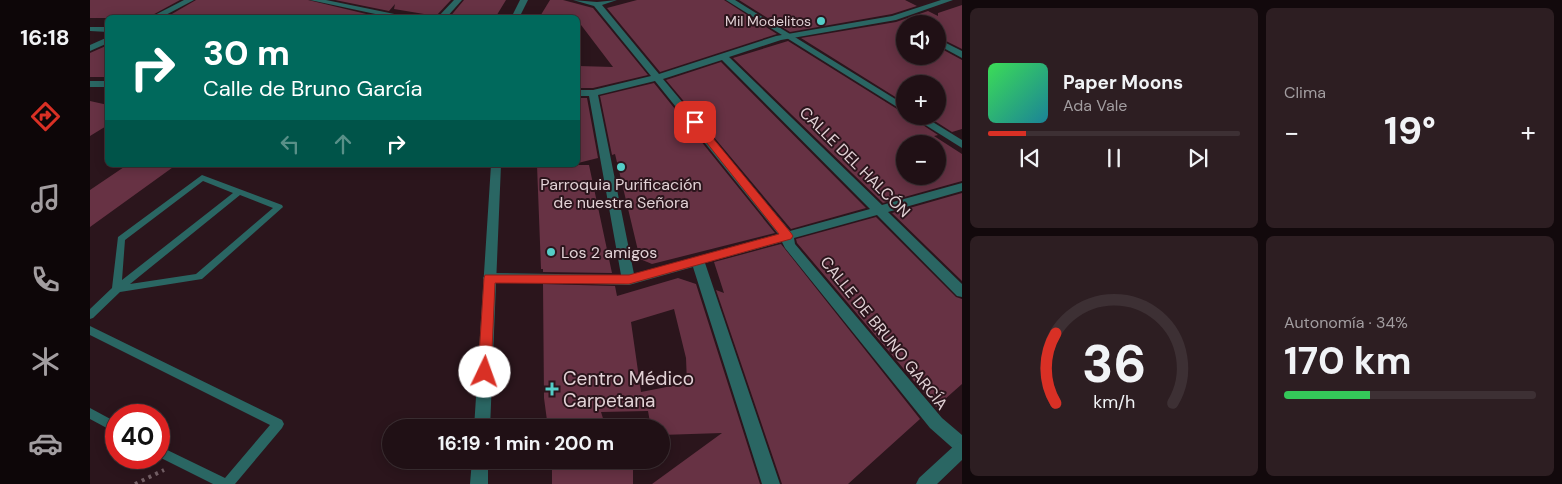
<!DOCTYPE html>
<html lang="es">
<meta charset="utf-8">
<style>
:root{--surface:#201015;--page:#2d1e22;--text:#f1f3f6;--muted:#a29da0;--line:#3d3034;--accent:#d93025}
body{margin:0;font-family:"DM Sans",sans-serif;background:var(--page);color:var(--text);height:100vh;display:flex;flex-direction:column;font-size:19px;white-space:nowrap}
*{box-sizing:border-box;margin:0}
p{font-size:16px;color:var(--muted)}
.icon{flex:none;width:28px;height:28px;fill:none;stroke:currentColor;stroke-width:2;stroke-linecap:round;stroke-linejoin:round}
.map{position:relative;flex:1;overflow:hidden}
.panel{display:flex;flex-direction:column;gap:8px;padding:8px;background:#12090c;width:600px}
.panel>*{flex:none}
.hud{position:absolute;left:15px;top:15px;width:475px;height:152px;border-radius:8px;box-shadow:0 2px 12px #0003,0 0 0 1px var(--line);background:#00695c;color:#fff;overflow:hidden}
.tools{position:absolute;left:806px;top:15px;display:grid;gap:10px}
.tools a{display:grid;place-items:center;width:50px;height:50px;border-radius:50%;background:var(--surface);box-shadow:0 2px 12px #0003,0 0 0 1px var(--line);font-size:25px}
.speed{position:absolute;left:15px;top:404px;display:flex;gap:10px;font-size:25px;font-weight:700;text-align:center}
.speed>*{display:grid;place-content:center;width:65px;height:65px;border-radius:50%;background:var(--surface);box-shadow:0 2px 12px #0003,0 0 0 1px var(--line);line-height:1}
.speed .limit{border:8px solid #d22;background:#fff;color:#111}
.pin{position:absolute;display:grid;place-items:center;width:42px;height:42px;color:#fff;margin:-21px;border-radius:10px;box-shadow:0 2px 8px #0006}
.me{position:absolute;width:55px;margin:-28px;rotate:3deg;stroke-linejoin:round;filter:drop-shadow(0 0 4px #0008)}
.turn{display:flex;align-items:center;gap:18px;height:105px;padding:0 15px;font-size:22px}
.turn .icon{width:65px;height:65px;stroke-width:2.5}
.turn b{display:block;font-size:35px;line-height:42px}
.lanes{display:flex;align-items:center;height:48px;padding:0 15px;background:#0003;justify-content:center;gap:25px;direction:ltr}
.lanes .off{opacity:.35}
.big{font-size:38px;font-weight:700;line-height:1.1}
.panel .tile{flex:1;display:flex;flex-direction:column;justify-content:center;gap:8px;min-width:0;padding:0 18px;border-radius:8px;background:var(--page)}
.panel .dial{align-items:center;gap:0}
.dial svg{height:130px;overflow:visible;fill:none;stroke:var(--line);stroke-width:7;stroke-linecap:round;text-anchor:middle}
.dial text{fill:var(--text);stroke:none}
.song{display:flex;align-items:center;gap:15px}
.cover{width:60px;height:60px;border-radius:8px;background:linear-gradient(135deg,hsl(130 70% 55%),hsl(190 70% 35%))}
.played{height:5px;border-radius:2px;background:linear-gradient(90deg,var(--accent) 15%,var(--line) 15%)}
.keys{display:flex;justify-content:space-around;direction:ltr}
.heat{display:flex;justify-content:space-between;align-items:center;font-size:28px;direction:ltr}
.charge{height:8px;border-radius:4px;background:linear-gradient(90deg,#34c759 34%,var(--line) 0)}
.panel .tiles{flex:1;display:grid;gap:8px;grid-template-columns:repeat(2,1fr)}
.trip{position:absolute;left:292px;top:419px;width:288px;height:50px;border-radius:25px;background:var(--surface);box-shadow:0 2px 12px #0003,0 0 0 1px var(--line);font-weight:700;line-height:50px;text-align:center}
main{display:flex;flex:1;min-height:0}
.tab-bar{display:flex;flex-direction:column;width:90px;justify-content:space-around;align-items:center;background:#0d0608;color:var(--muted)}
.tab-bar .icon{width:35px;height:35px}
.tab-bar .on{color:var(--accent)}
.tab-bar b{font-size:22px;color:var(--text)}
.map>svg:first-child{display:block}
.building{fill:#673244;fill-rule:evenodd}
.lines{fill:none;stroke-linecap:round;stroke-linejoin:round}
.path{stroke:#735f65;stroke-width:4;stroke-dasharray:3 4.5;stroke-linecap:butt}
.service{fill:#2a6663;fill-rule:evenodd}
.pedestrian{fill:#2a6663;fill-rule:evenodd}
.minor{fill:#2a6663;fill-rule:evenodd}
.tertiary{fill:#2a6663;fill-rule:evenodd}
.route{fill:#d93025;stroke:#8d1f18}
.poi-dot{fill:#54cdc7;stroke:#2b151c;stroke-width:2}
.labels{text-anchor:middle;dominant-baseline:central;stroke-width:4;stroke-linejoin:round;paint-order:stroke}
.far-poi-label{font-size:14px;fill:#e2d2d6;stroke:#2b151c;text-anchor:end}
.street-label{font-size:16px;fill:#e2d2d6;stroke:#2b151c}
.poi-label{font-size:16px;fill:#e2d2d6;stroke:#2b151c}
.near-poi-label{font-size:19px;fill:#e2d2d6;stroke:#2b151c;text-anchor:start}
</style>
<main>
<nav class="tab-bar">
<b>16:18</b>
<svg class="icon on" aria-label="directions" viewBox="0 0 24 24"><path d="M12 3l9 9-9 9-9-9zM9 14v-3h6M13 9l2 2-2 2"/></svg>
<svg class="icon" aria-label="music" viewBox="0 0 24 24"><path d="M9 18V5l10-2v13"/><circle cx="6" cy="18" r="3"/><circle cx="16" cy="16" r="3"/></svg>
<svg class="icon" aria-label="phone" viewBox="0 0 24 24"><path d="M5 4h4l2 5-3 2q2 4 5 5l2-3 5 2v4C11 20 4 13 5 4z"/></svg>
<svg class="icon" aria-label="climate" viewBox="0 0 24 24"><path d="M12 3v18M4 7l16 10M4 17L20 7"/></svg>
<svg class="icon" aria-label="car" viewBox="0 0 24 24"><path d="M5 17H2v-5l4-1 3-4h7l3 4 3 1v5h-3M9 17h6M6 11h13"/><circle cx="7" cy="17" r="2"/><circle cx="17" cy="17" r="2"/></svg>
</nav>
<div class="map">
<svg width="872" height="484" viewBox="0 0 872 484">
<rect width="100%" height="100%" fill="#2b151c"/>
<path class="building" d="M0,0h90l-33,18h-57z
M106,0h112l75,18h-218z
M245,0h116l-15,16 -42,-7 1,-5 -6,7z
M374,0h42l-11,18h-46z
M460,0h13l30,8 55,67 -55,13h-15v-22l35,1 -35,-46v-3h-39z
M547,0h87l53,34 -117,38 -53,-64z
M649,0h166l12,6 -25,8 -102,18z
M872,5v44l-24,-12v-13h-33v32h33v-9l24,13v69l-10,3 -25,-16h11v-32h-33v19l-104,-65 95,-16 32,-11 10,5v-3z
M698,41l117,73v2h4l29,19 -4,1 28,18v27l-79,22 -150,-145zM815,144h33v32h-33z
M18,45v32h-18v-24z
M631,62l145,146 -75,21 -125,-149z
M564,83l121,150 -123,31 -12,-5 -25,-105 -3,1 -12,-59z
M488,98h9l11,60 -20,5z
M0,101l18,4v20l-18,11z
M37,165h49l-86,62v-37z
M447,165h52l23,108 -69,-1v-3h-2z
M872,193v88l-70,-68z
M786,217l80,80 6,2v85l-26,23 -139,-164 -1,-4z
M691,244l139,175 -72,65h-66l-66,-194 8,3 -10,-31z
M588,278l18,6 64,200h-108l70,-51 -61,2v-7h-10l-3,-17 -47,1 5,16h-58l-4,-30 -1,-114 72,2 2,10zM584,309l12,49 1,25 -46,9 -10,-70z
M462,460h41l1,9h39v15h-81z"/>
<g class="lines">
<path class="path" d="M45,484l29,-14"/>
<path class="service" d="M112,175l80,30 1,2 -81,72 -82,13 -27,26 -3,1v-10l22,-21 6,-51zM113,181l30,12 -111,87 3,-40zM150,195l33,13 -77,66 -66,10z
M0,326l192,94 2,4 -2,4 -47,56h-22l-54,-27v-11l66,32 45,-53 -180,-90z
M0,408l26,14v11l-26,-14z"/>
<path class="pedestrian" d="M636,0h9l170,105v7z
M821,116h12l39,24v8z"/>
<path class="minor" d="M94,0h10l-34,18h-11z
M220,0h16l88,18h-20z
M364,0h8l-16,18h-9z
M483,0l24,2 20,-2 -15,5 57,69 117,-38 116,-20 49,-16h12l-57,20 -115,20 -52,17 153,148 80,-22v8l-74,21 74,72v13l-5,-1 -80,-81 -83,23 1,6 147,174 20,17v19l-6,-3 -26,-23 -145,-180 -3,-6 -77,21 75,221h-18l-69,-217 -64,18 -144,-4 -2,-3 2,-3 5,-2 131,2 -32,-179h-11v-6h15l58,-14 -57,-70zM632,60l148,149 -80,22 -127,-152zM565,81l123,153 -144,40 -36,-179z
M0,27h18v5l-18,-1z
M18,37v6l-18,8v-6z
M848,39l24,12v7l-24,-13z
M0,81h18v6h-18z"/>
<path class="tertiary" d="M430,0h8l-9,18h-8z
M401,165h10l-11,263h-16z
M872,441v19l-25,24h-21l3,-6 37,-34z
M382,460h16v24h-18z"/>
</g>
<path class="route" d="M605,119l3,1 93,113 2,3 -2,3 -162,45 -134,-1 -4,89 -2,4 -4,1 -5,-1 -2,-4 6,-94 1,-3h144l150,-41 -88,-111v-3z"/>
<g class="poi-dot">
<circle cx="731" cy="21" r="5"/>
<circle cx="531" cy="167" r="5"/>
<circle cx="461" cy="252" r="5"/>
<path d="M459.5 381.5h5v5h5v5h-5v5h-5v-5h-5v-5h5z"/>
</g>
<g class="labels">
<g class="far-poi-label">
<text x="721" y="21">Mil Modelitos</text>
</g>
<g class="street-label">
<text transform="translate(765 162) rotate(45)">CALLE DEL HALCÓN</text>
<text transform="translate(794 333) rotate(51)">CALLE DE BRUNO GARCÍA</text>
</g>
<g class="poi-label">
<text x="531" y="184">Parroquia Purificación<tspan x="531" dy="18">de nuestra Señora</tspan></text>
<text x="471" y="252" text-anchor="start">Los 2 amigos</text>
</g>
<g class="near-poi-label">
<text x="473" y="378">Centro Médico<tspan x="473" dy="22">Carpetana</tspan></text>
</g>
</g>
</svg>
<div class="tools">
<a><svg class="icon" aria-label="sound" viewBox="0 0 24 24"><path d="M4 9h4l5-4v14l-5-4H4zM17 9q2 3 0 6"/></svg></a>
<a>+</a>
<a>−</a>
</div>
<div class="speed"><div class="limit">40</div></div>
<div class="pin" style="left:605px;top:122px;background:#d93025"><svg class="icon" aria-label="arrive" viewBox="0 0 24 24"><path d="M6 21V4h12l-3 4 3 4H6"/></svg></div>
<svg class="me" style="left:395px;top:372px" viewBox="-20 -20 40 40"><circle r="19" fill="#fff"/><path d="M0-13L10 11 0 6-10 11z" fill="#d93025"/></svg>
<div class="trip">16:19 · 1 min · 200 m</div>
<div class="hud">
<div class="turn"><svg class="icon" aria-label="right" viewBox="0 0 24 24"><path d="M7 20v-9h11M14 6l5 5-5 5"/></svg><div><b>30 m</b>Calle de Bruno García</div></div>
<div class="lanes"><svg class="icon off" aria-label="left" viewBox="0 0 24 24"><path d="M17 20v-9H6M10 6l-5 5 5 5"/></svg><svg class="icon off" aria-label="ahead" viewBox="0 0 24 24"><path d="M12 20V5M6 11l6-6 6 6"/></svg><svg class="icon" aria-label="right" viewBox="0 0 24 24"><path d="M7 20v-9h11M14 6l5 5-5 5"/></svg></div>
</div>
</div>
<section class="panel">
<div class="tiles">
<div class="tile">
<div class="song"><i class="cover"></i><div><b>Paper Moons</b><p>Ada Vale</p></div></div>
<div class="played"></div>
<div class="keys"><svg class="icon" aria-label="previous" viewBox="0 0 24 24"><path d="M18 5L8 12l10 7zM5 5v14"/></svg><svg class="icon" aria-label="pause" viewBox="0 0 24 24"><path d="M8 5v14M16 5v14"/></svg><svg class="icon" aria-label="next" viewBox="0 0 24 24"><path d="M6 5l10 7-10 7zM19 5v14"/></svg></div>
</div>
<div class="tile"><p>Clima</p>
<div class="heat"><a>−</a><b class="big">19°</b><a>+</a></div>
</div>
<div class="tile dial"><svg viewBox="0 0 100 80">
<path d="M14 69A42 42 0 1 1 86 69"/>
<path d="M14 69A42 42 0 0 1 14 26" stroke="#d93025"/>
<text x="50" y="56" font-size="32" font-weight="700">36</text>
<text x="50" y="72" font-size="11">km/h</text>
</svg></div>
<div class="tile"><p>Autonomía · 34%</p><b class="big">170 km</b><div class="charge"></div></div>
</div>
</section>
</main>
